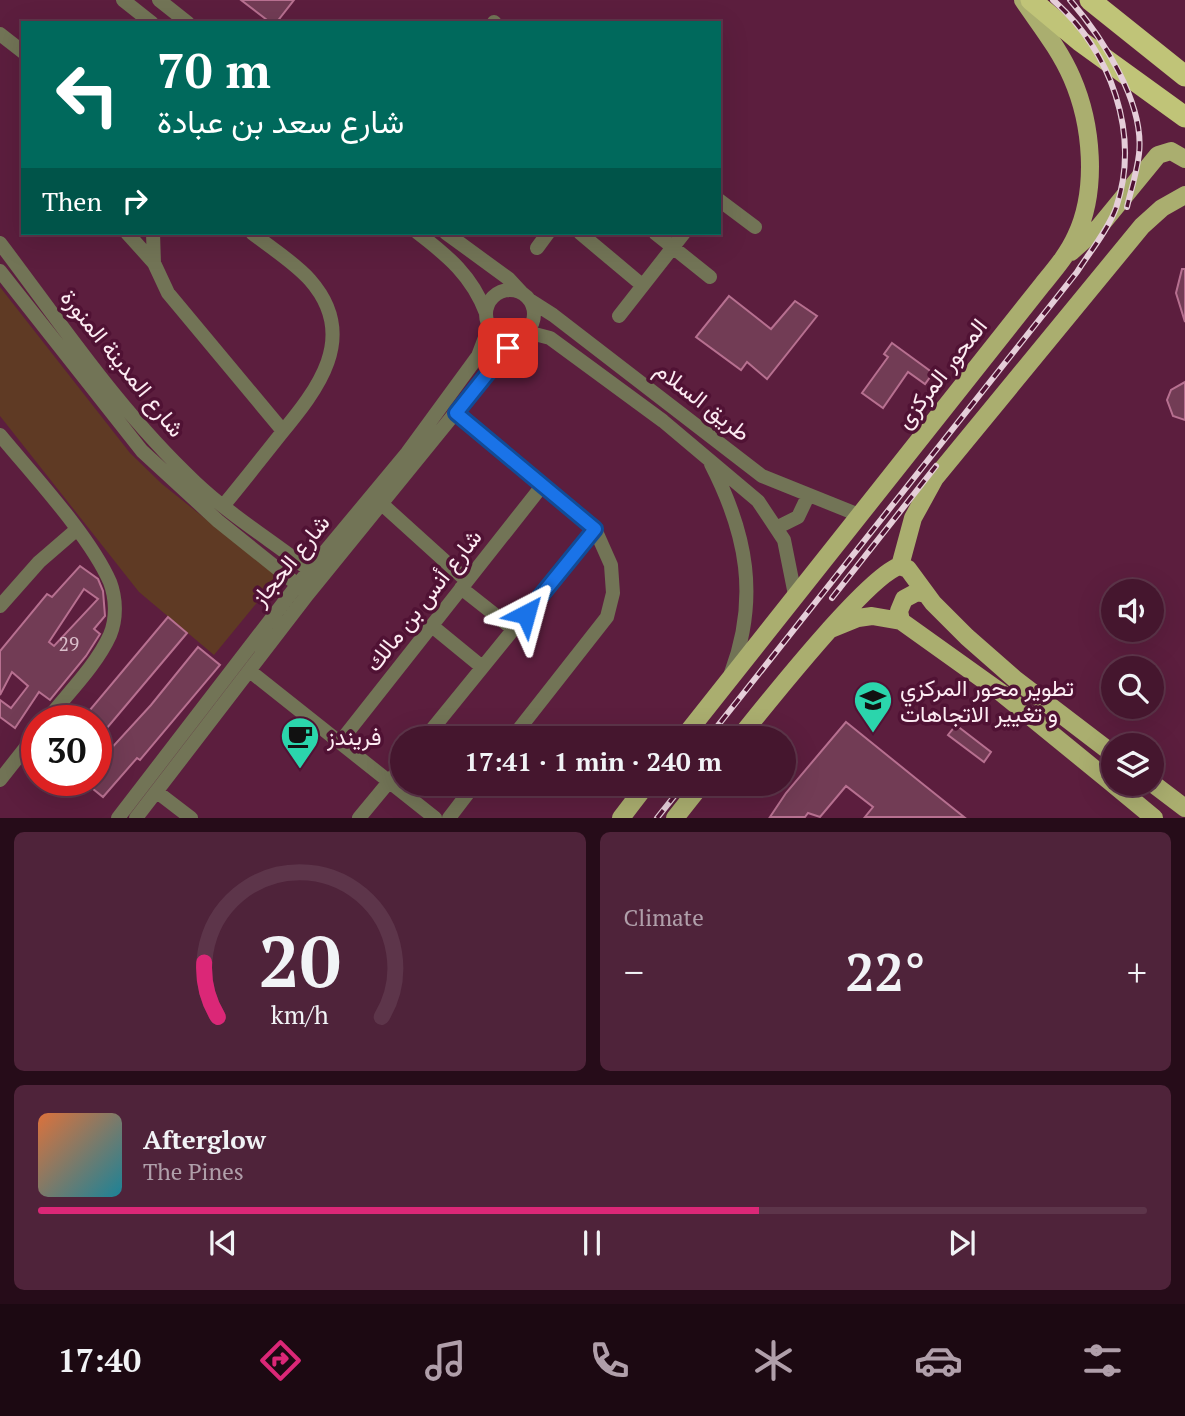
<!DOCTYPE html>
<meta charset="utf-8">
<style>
:root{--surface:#45162e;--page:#4f233a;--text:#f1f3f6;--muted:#b09faa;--line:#5d354a;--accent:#db2777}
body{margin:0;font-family:"PT Serif",Vazirmatn,serif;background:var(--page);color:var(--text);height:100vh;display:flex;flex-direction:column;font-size:26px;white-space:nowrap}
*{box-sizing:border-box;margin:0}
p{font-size:23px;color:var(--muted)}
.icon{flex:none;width:38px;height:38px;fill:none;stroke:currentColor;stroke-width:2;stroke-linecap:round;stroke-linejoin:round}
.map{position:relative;height:818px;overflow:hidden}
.side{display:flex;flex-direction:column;gap:14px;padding:14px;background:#260c19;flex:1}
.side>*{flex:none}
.guide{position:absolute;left:21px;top:21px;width:700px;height:214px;border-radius:0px;box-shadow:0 7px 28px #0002,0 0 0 2px var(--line);background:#00695c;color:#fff;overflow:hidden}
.fabs{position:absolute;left:1101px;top:579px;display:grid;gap:14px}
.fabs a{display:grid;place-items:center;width:63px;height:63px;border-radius:50%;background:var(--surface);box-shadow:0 7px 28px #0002,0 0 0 2px var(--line);font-size:35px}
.speed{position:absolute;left:21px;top:705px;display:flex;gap:14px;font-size:35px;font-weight:700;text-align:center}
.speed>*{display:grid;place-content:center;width:91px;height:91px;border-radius:50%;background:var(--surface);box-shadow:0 7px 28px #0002,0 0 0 2px var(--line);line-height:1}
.speed .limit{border:10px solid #d22;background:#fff;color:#111}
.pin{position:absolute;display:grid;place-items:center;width:60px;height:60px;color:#fff;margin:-30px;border-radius:14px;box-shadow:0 4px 10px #0006}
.me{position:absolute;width:77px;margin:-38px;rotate:39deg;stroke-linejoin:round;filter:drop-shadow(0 0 5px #0008)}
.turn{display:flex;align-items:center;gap:24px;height:147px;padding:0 21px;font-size:32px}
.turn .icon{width:91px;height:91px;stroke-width:2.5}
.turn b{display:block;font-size:49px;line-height:60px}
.then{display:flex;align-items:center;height:66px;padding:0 21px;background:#0003;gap:14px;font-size:26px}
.big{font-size:52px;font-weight:800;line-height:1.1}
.side .card{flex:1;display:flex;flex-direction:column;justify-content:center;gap:10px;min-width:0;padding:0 24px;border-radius:10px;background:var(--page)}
.side .dial{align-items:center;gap:0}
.dial svg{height:182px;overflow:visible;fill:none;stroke:var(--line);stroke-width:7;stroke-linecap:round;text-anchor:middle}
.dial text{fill:var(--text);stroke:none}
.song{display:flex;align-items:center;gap:21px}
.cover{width:84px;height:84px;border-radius:10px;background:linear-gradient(135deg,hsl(20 70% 55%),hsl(190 70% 35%))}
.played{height:7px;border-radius:4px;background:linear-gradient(90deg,var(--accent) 65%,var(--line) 65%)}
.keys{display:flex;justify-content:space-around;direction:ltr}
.heat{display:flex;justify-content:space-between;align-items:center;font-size:38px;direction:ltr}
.side .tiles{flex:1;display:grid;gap:14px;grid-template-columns:1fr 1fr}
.card:last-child{grid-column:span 2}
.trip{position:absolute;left:390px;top:726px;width:406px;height:70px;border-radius:35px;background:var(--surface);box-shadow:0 7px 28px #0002,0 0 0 2px var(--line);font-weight:800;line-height:70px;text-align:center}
.menu{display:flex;height:112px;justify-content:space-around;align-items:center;background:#1c0912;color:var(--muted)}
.menu .icon{width:49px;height:49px}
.menu .active{color:var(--accent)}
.menu b{font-size:32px;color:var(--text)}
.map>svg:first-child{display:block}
.park{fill:#5f3a24}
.building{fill:#723c55;stroke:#b77090;stroke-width:2;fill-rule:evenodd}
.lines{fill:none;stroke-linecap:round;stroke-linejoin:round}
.minor{stroke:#727456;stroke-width:14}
.major{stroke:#aaae6f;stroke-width:18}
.highway{stroke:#c0c478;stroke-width:21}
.rail-casing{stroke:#e5ced9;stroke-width:6}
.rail{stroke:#501234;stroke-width:3.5;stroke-dasharray:10;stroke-linecap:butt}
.route-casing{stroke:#114b97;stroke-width:18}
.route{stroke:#1a73e8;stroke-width:12}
.labels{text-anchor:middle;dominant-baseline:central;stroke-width:7;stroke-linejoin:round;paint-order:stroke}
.number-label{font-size:19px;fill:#dabfcb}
.street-label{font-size:23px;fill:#fcebf2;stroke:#501234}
.poi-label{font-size:23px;fill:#fcebf2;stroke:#501234;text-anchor:start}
</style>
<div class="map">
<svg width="1185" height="818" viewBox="0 0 1185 818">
<rect width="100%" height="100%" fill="#5c1e3e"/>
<path class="park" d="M0,287l130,166 32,31 116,93 -64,78 -75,-63 -139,-176z"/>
<path class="building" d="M241,0h53l-18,23h-5z
M1182,269h3v53l-9,-29z
M729,296l42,33 24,-28 22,15 -50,63 -20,-17 -6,8 -45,-33z
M892,343l41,30 -8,11 -17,-12 -25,36 -21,-15 26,-36 -4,-3z
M1185,382v38l-12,-4 -6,-16 4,-10z
M80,566l18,13 5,12 2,25 -11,13 6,5 -14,22 -36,44 -11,-8 -24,36 -15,-11v-17l11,8 17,-22 -16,-14 -12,23v-44l47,-57 5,3zM84,589l14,10 -44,47 -5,-4z
M168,617l19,16 -91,108v-20l-12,-4z
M198,647l22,18 -80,95 -3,-2 -34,39 -21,-17h14v-15l55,-60z
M846,722l78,63 40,32h-99l8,-10 -27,-21 -26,31 -12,-4 -3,4h-35l16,-24z
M956,725l35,27 -7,10 -36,-27z"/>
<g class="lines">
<path class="minor" d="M123,0l29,23
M159,0l29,23
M494,22l1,1
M0,34l23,18
M719,200l36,27
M127,233l27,30
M153,233l1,30 14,30 115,138
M418,233c30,23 54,43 68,80
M446,233l63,46 13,14
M580,233l62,52
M655,233l55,44
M0,243c62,82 120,169 195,239 37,35 82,62 122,94
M537,248l11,-15
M0,271l142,180 76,70 86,69
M486 314a24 24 0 1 1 48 0a24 24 0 1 1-48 0Z
M531,301l22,14 209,161 97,39
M619,316l65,-83
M527,332l23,6 113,83 95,80 26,39 11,55
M456,413l139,116 16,36 2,28 -6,24 -95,121
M0,435c33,40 90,101 110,147 6,16 7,36 0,53 -14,31 -43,59 -64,86
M711,464c36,70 48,134 20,209
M383,505l84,76
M223,506c19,-23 38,-47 57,-71 37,-45 80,-98 30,-155 -16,-18 -39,-32 -58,-47
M778,527l20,-10 10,-21
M461,588l52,41
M0,606l39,-44 37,-32
M432,626l50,41
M251,672l184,146
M425,738l170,-209
M340,742l202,-256
M0,780l37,-47
M157,792l34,26
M118,818l180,-234 109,-131 71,-97 11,-29
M136,818l172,-224 208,-256
M359,818l43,-52
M449,818l26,-34"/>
<path class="major" d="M1071,252l28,-25 59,-72 13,-4 14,8
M900,566l13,-48 22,-40 207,-252 20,-18 23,-13
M900,566l8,3 25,34 34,34 49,43 97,74
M901,621l-2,-10 5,-12 13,-7 9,2
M831,629l27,-11 14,-2 29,5 98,70 114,93
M683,738l359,-453c13,-16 26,-31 34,-49 22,-47 16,-112 -4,-158 -12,-28 -32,-53 -49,-78
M739,738c25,-31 130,-164 161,-172
M1152,783l33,25
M1113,784l41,34
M621,818l26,-34
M675,818l27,-34"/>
<path class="highway" d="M1031,0l49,41 105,76
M1090,0l95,76"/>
<g class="rail-casing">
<path id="rail" d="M1070,0c32,37 75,103 69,154 -2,18 -8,36 -12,53
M832,598l104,-132
M708,738l369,-466c12,-19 31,-42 39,-64 25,-74 -5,-157 -63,-208
M657,818l27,-34"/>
</g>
<use href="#rail" class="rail"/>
</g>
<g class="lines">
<g class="route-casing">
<path id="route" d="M508,348l-52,65 139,116 -69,85"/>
</g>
<use href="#route" class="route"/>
</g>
<defs>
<g id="university-pin" transform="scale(2.0125)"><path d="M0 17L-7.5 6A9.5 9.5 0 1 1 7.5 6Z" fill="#2bd5ac" stroke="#501234"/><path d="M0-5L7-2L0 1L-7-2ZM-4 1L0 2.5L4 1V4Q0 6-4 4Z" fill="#111"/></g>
<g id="cafe-pin" transform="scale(2.0125)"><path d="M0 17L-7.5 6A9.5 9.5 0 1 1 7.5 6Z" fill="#2bd5ac" stroke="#501234"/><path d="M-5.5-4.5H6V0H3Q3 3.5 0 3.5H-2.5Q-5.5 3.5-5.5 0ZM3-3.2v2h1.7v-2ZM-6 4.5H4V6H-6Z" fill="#111"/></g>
</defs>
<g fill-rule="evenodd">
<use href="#university-pin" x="873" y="700"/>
<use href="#cafe-pin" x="300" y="736"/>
</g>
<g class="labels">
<g class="number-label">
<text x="69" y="643">29</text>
</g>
<g class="street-label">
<text transform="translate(123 363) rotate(51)">شارع المدينة المنورة</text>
<text transform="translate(941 373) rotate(-52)">المحور المركزى</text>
<text transform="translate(703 401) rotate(38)">طريق السلام</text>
<text transform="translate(290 560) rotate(-51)">شارع الحجاز</text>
<text transform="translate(423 600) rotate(-52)">شارع أنس بن مالك</text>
</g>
<g class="poi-label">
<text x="900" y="687">تطوير محور المركزي<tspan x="900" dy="26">و تغيير الاتجاهات</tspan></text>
<text x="327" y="736">فريندز</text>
</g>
</g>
</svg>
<div class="fabs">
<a><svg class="icon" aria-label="sound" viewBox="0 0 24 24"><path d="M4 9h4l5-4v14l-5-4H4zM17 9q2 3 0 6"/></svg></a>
<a><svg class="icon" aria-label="search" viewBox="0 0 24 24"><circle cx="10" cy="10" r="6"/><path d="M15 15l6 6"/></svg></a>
<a><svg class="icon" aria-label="layers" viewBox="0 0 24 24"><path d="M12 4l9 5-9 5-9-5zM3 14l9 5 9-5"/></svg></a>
</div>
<div class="speed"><div class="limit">30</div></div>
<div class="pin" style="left:508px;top:348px;background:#d93025"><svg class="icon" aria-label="arrive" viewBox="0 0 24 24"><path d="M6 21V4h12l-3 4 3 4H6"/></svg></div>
<svg class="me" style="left:526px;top:614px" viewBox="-20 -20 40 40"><path d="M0-17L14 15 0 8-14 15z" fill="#1a73e8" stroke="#fff" stroke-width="4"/></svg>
<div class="trip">17:41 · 1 min · 240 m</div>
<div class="guide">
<div class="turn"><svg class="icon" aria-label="left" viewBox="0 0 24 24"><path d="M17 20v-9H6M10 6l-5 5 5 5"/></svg><div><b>70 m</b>شارع سعد بن عبادة</div></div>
<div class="then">Then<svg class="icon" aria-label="right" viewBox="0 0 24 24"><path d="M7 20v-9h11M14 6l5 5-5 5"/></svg></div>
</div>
</div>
<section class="side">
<div class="tiles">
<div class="card dial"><svg viewBox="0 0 100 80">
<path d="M14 69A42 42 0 1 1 86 69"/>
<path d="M14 69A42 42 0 0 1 8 45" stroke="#db2777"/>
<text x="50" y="56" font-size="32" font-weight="700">20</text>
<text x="50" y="72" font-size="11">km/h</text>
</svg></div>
<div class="card"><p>Climate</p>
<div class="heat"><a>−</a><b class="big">22°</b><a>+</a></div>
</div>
<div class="card">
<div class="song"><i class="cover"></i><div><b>Afterglow</b><p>The Pines</p></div></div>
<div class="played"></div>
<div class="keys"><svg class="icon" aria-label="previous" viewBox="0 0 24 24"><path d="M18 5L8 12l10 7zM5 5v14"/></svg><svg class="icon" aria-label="pause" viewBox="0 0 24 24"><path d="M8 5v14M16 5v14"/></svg><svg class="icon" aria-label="next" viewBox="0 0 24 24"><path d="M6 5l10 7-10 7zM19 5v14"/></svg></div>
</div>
</div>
</section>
<nav class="menu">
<b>17:40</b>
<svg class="icon active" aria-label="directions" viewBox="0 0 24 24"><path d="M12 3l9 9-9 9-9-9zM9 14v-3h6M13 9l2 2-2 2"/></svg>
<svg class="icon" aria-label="music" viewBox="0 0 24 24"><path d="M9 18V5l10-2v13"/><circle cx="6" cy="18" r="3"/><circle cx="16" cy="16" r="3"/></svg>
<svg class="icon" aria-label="phone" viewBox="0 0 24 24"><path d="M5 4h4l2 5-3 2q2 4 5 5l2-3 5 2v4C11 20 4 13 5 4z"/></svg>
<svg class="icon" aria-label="climate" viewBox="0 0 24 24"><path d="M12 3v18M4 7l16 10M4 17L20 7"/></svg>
<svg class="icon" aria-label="car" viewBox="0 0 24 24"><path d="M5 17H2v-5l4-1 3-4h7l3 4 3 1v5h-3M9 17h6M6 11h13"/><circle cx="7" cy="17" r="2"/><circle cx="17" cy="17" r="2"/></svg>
<svg class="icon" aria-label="filters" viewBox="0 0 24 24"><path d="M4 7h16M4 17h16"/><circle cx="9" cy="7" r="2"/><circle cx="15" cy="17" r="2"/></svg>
</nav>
